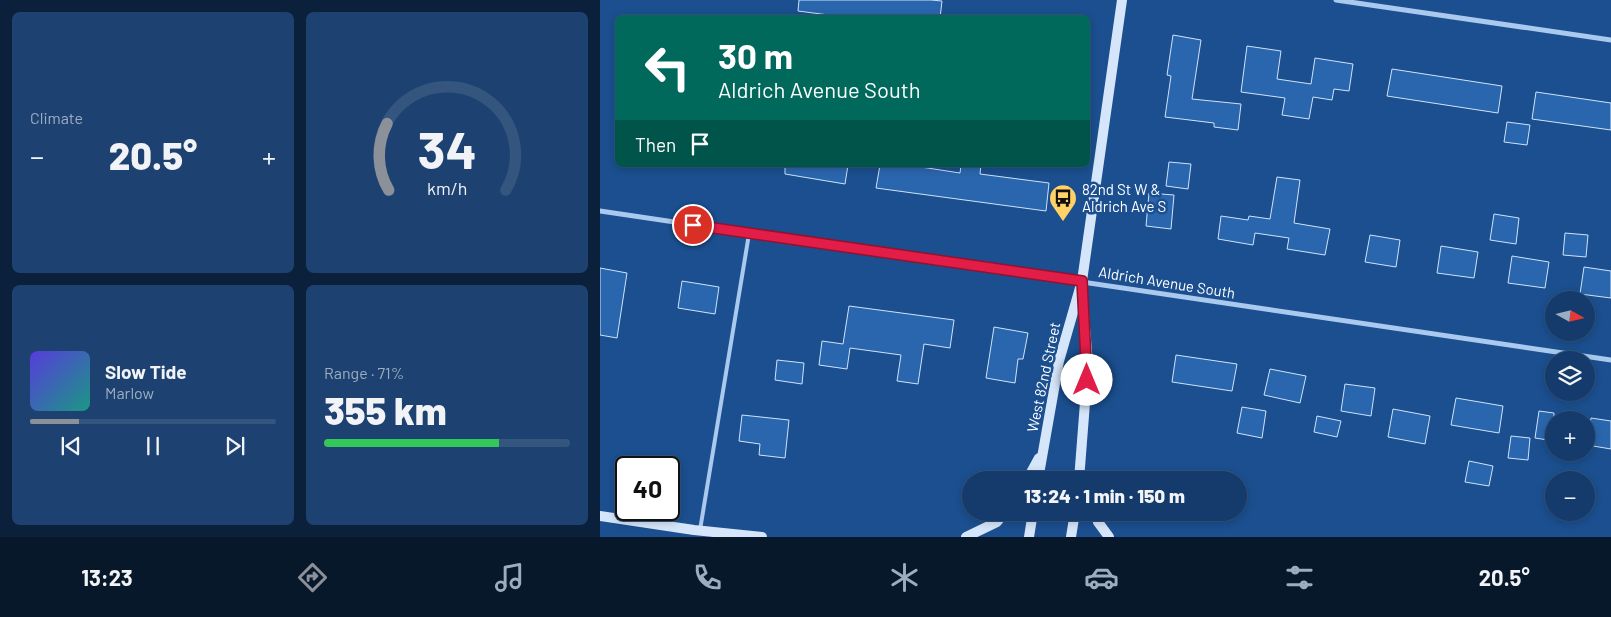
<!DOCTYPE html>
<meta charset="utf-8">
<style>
:root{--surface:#143b6b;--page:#1d4271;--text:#f1f3f6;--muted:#9dadc1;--line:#33557e;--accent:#8c9099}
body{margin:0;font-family:Barlow,sans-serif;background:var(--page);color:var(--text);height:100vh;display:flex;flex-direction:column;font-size:19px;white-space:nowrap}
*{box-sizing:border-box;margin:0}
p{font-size:16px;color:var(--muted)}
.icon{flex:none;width:28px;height:28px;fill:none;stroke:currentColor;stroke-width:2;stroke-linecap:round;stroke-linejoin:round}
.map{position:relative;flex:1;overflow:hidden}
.side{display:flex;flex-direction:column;gap:12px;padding:12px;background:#0b203b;width:600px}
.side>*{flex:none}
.banner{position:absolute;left:15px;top:15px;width:475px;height:152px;border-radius:8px;box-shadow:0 2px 8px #0003,0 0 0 1px var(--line);background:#00695c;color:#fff;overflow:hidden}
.needle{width:32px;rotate:98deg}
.buttons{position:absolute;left:945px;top:291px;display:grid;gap:10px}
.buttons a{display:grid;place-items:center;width:50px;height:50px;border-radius:50%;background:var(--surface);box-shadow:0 2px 8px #0003,0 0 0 1px var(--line);font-size:25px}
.speed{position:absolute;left:15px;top:456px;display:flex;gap:10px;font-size:25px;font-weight:700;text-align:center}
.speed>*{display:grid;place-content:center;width:65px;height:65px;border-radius:50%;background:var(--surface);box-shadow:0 2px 8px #0003,0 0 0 1px var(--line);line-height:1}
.speed .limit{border:2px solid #111;border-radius:8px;background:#fff;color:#111}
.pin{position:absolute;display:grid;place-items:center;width:42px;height:42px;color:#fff;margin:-21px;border:2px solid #fff;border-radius:50%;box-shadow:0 1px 5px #0007}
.me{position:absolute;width:55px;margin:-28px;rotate:0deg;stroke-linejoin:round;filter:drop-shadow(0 0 4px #0008)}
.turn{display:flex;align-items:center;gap:18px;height:105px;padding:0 20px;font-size:22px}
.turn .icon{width:65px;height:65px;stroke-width:2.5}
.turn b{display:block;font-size:35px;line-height:42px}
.then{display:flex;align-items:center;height:48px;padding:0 20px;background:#0003;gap:10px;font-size:19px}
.big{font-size:38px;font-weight:800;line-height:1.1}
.side .card{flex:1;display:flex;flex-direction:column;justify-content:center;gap:8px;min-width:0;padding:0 18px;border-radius:8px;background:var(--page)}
.side .dial{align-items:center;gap:0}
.dial svg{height:130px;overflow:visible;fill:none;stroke:var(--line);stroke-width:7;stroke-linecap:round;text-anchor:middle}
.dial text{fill:var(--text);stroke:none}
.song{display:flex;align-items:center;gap:15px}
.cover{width:60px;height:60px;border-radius:8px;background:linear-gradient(135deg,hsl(250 70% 55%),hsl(170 70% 35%))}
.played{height:5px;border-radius:2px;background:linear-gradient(90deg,var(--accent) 20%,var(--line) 20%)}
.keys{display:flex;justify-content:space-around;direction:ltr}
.heat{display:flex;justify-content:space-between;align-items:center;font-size:28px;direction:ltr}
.charge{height:8px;border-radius:4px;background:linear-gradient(90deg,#34c759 71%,var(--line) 0)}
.side .tiles{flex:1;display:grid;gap:12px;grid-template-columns:repeat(2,1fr)}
.trip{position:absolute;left:362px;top:471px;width:285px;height:50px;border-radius:25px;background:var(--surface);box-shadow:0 2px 8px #0003,0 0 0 1px var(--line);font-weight:800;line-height:50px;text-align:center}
.menu{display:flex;height:80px;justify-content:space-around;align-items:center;background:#08182b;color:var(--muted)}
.menu .icon{width:35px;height:35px}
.menu .selected{color:var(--accent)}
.menu b{font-size:22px;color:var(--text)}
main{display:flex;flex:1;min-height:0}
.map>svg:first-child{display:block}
.building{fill:#2a66ad;stroke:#cfe3fa}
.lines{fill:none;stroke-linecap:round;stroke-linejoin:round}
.lane{stroke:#a9c9ee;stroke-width:4}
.street{stroke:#a9c9ee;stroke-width:5}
.secondary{stroke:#d6e6fa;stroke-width:10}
.route-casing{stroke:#92132f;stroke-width:12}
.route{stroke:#e11d48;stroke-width:9}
.labels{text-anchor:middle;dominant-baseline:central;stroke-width:5;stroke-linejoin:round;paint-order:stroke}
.poi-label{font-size:15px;fill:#fff;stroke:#1b4f8f;text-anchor:start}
.street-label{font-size:15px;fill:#fff;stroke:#1b4f8f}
</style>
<main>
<section class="side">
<div class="tiles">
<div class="card"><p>Climate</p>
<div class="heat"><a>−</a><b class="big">20.5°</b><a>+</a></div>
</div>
<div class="card dial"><svg viewBox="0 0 100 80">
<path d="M14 69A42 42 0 1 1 86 69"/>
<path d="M14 69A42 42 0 0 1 13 28" stroke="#8c9099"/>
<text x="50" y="56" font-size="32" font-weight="700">34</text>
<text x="50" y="72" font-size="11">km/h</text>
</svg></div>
<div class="card">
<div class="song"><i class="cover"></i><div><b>Slow Tide</b><p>Marlow</p></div></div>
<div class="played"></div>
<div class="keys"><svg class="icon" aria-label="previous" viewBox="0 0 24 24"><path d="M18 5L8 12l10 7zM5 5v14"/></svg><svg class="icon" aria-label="pause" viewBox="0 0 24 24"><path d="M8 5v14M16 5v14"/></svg><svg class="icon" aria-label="next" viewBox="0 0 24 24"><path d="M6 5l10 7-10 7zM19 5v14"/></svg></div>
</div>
<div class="card"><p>Range · 71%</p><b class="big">355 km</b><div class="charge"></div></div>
</div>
</section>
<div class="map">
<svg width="1011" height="537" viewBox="0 0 1011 537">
<rect width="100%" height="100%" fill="#1b4f8f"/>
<path class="building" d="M199,0h132l11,1 -2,17h-88l-54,-7z
M573,35l28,5 -9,59 49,5 -3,26 -24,-3v-4l-49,-6 6,-41 -4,-1z
M647,46l34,5 -4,28 34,5 4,-26 38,6 -4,27 -15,-2 -2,11 -19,-3 -4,22 -27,-4 3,-17 -44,-6z
M792,69l110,17 -4,27 -111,-17z
M936,92l75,11v27l-79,-11z
M907,122l23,3 -3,20 -23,-3z
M569,162l22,2 -3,25 -22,-3z
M185,165h63l-3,19 -60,-10z
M280,165h28l52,8 1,-8h20l-1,9 69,9 -3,28 -170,-23z
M677,177l23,3 -6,43 36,6 -5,26 -38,-6 2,-11 -34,-5 -2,12 -35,-6 3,-23 27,4 1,-4 21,3z
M549,193l25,2 -3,34 -25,-3z
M894,214l25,4 -3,26 -26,-4z
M965,233l23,2 -2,22 -23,-2z
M770,235l30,5 -4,27 -31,-5z
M841,246l37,6 -4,26 -37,-5z
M912,256l37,6 -4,26 -37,-5z
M984,267l27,4v27l-31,-4z
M0,268l27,5 -10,65 -17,-3z
M82,281l37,6 -4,27 -37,-6z
M249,306l105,14 -4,28 -26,-4 -6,40 -21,-3 4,-26 -51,-7 -3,21 -28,-4 3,-24 21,3z
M394,327l34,6 -5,26h-5l-3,24 -29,-5z
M576,355l61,9 -5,27 -60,-9z
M177,360l27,3 -2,21 -27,-4z
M670,369l36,7 -6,27 -36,-8z
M745,384l30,4 -4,28 -30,-5z
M856,398l47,8 -4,27 -48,-8z
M642,407l24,4 -4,27 -25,-5z
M793,409l37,7 -5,28 -37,-7z
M939,411l15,2v28l-19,-3z
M142,415l47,5 -4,38 -26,-3 1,-11 -21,-3z
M717,416l24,5 -4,16 -23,-5z
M991,418l20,3v28l-24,-4z
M911,436l19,2 -2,22 -20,-2z
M869,461l24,5 -4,20 -24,-4z"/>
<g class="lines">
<path class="lane" d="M100,530l49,-296"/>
<path class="street" d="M736,0l275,40
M0,211l1011,149"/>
<path class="secondary" d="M427,480l12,-22
M438,480l21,-119 23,-80 40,-281
M479,480l9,-116 -6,-74
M495,512l3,10 11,15
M0,516l94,14 68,7
M366,537l31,-15 8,-10
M429,537l4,-25
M471,537l4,-25"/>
</g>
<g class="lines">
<g class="route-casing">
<path id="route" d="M93,225l389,56 5,99"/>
</g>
<use href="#route" class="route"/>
</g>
<defs>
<g id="bus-pin" transform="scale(1.4375)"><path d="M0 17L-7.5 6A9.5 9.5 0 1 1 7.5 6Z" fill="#ffd166" stroke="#1b4f8f"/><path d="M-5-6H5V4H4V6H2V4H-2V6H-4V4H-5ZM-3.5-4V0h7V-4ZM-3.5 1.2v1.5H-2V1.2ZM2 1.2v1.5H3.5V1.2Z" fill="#111"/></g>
</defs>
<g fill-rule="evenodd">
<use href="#bus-pin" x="463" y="198"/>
</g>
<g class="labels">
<g class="poi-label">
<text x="482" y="189">82nd St W &amp;<tspan x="482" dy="17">Aldrich Ave S</tspan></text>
</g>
<g class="street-label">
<text transform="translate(567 282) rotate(9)">Aldrich Avenue South</text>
<text transform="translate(443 377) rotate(-78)">West 82nd Street</text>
</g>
</g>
</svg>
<div class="buttons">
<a><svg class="needle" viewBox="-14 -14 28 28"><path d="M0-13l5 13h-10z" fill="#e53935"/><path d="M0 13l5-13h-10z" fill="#9dadc1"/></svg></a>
<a><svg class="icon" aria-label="layers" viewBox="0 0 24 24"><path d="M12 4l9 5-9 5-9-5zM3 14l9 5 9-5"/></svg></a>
<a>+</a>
<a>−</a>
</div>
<div class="speed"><div class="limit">40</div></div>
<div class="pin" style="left:93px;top:225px;background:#d93025"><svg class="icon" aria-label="arrive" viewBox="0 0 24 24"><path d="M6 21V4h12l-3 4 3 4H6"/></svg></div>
<svg class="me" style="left:487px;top:380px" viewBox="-20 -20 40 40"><circle r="19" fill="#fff"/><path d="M0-13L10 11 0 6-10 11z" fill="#e11d48"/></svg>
<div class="trip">13:24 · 1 min · 150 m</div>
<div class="banner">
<div class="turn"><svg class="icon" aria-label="left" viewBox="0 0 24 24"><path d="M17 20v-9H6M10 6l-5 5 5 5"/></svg><div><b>30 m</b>Aldrich Avenue South</div></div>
<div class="then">Then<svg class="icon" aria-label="arrive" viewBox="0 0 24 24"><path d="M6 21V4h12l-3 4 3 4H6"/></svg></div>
</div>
</div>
</main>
<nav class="menu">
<b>13:23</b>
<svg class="icon selected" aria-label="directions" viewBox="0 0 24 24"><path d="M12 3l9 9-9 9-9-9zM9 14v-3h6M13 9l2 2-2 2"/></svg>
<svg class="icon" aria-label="music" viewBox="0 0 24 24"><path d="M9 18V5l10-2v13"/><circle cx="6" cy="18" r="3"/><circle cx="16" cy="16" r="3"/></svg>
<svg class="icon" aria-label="phone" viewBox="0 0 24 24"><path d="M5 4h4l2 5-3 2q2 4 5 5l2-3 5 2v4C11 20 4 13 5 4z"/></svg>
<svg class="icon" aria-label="climate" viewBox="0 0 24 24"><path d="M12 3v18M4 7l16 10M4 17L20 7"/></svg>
<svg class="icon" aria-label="car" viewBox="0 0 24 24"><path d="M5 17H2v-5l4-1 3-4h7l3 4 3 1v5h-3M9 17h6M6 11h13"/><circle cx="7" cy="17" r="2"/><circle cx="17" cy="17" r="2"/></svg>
<svg class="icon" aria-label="filters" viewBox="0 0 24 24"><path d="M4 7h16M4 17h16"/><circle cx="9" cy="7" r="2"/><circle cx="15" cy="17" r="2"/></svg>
<b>20.5°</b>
</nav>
